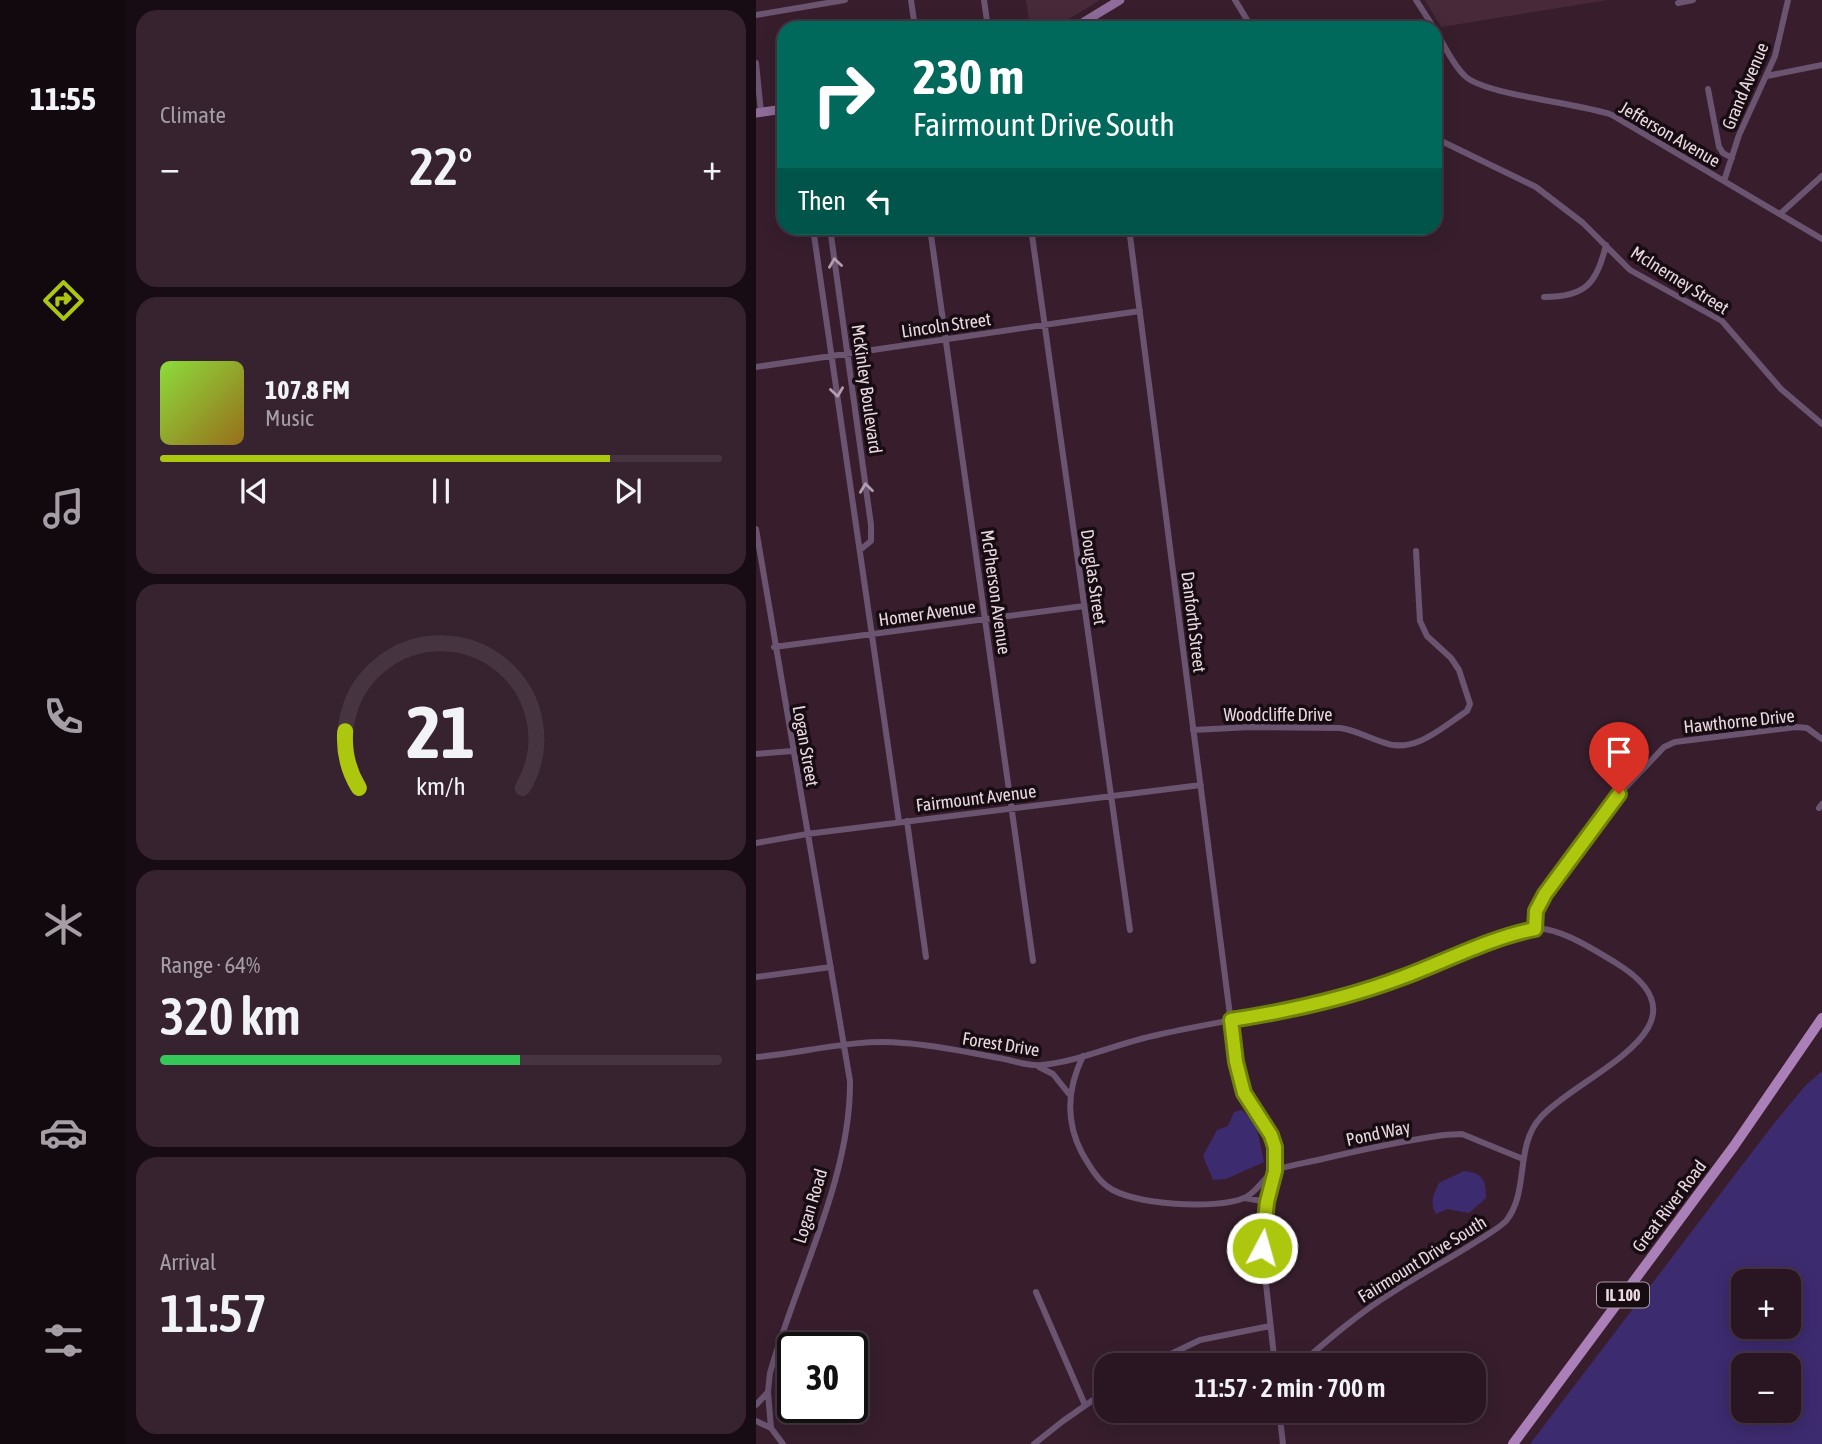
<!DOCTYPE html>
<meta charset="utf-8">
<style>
:root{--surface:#2a1622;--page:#36232f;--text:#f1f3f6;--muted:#a59fa5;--line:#463540;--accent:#adc60e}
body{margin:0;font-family:"Asap Condensed",sans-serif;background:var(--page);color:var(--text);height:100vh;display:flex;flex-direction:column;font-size:26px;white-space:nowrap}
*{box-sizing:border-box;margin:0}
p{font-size:23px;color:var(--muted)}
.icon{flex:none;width:38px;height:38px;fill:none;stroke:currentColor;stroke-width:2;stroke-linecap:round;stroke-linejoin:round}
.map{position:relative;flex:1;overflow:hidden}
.side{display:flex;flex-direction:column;gap:10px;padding:10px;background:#170c13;width:630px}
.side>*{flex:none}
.guide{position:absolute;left:21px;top:21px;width:665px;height:214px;border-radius:21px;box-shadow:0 4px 18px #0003,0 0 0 2px var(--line);background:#00695c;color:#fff;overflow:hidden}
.fabs{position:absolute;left:975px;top:1269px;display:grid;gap:14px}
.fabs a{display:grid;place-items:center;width:70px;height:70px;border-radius:14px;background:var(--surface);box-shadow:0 4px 18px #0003,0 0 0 2px var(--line);font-size:35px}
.speed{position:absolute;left:21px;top:1332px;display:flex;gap:14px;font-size:35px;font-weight:700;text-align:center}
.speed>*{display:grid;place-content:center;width:91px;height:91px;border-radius:50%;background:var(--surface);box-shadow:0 4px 18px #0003,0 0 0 2px var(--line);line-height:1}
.speed .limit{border:4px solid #111;border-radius:10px;background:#fff;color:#111}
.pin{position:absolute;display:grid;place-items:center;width:60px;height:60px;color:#fff;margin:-72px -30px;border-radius:50% 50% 50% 0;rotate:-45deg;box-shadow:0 0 7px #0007}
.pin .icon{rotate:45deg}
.me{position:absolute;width:77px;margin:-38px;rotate:6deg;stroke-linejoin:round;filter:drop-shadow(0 0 5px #0008)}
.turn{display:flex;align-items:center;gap:24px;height:147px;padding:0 21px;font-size:32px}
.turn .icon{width:91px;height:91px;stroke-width:2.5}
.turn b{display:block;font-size:49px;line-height:60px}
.then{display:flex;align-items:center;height:66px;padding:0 21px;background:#0003;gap:14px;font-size:26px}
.big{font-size:52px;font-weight:600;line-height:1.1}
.side .card{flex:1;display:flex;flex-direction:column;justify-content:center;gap:10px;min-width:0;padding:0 24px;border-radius:21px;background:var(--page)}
.side .dial{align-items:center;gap:0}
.dial svg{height:182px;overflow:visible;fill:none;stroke:var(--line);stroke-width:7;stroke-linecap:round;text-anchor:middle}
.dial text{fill:var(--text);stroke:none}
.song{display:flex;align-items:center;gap:21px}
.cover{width:84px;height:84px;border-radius:10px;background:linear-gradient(135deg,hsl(90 70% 55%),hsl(40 70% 35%))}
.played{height:7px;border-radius:4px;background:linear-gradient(90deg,var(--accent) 80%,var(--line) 80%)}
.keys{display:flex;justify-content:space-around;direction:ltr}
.heat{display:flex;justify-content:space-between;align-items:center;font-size:38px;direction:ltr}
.charge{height:10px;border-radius:5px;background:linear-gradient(90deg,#34c759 64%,var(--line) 0)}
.trip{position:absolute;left:338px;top:1353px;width:392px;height:70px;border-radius:21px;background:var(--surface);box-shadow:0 4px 18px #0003,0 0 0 2px var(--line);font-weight:600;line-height:70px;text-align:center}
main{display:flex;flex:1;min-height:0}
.dock{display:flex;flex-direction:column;width:126px;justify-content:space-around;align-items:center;background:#11090e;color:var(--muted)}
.dock .icon{width:49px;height:49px}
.dock .current{color:var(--accent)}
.dock b{font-size:32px;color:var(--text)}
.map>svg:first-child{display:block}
.built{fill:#47293a}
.water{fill:#3d2b6f;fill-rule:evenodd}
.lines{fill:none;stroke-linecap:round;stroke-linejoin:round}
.street{stroke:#6a5470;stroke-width:6}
.secondary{stroke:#8f6c99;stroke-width:9}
.primary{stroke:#ab7fb8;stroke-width:10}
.oneway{stroke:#b09dae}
.route-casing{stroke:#708109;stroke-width:18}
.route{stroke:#adc60e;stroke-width:12}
.labels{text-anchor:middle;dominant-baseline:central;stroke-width:7;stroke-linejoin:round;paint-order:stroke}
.shield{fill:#180c13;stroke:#ab9ba3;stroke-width:2}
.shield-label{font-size:16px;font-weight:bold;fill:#ead8e1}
.street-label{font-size:18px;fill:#ead8e1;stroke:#180c13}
</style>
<main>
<nav class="dock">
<b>11:55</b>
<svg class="icon current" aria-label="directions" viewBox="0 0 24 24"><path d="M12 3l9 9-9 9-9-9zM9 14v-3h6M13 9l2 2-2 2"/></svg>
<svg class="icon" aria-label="music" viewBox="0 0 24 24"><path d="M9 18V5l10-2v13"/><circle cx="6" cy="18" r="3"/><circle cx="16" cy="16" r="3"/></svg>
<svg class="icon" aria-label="phone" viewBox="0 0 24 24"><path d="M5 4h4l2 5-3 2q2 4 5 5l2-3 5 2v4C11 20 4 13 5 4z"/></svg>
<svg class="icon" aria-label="climate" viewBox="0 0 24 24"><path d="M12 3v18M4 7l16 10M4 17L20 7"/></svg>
<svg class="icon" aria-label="car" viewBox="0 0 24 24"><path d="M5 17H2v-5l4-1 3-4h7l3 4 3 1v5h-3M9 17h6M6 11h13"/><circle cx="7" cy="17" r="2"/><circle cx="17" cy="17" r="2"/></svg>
<svg class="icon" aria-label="filters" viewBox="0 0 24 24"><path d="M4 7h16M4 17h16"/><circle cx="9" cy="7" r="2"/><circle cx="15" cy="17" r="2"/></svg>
</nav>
<section class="side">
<div class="card"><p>Climate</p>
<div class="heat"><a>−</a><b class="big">22°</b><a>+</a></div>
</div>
<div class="card">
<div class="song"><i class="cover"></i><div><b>107.8 FM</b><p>Music</p></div></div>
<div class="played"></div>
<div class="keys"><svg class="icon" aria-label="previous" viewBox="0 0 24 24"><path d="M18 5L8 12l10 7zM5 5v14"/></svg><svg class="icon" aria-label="pause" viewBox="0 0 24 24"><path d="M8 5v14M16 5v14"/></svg><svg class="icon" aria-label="next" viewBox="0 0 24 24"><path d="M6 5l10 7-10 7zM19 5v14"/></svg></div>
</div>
<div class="card dial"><svg viewBox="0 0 100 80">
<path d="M14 69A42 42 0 1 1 86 69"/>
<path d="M14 69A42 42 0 0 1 8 44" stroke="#adc60e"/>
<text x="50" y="56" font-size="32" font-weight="700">21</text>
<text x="50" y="72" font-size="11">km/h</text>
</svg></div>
<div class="card"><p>Range · 64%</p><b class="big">320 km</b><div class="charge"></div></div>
<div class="card"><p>Arrival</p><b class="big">11:57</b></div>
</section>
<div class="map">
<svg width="1066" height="1444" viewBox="0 0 1066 1444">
<rect width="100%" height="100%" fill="#381e2d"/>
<path class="built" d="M270,0h74l-46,28h-24z
M669,0h183l-167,27z"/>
<path class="water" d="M1066,1071v373h-292l242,-318 33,-40zM987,1281h45v45h-45zM987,1365h45v45h-45z
M486,1110l14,15 8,37 -38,17 -13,1 -10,-24 14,-26 11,-4 6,-14z
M708,1171c19,2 22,9 22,27l-17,15 -22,-4 -11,5c-7,-11 -2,-21 3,-31z"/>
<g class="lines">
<path class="street" d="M155,0l4,28
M228,0l4,28
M479,0l17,28
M660,0l18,28
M922,3l15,-3
M0,15l89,-15
M679,30c9,14 17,34 30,46 19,19 115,27 147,39l210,124
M0,63l5,49
M1011,76l55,-11
M952,89l11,58 4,6 9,5
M679,138l101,49 47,36 47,47 92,51 59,68 41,35
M968,181l15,-46 36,-79 13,-56
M1024,214l42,-38
M57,228l86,594
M74,228l41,297v16l-11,9
M174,228l103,733
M275,228l99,702
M373,228l107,834 8,31 27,42 4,12v24l-8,31 -5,46 13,117
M788,297c42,0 53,-14 62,-52
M0,367l384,-56
M0,529l94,552c1,97 -54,199 -80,292l-2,19 3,36 12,16
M18,647l310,-41
M437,730l58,-3 89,1c15,2 27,9 42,14 32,13 59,-14 85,-31l3,-7 -11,-34 -8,-12 -24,-22 -7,-15 -4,-70
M0,754l36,-3
M1063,808l3,-4
M151,821l19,136
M0,843l51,-9 394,-49
M778,929l3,-18 8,-17 65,-90 54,-57 11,-5 121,-15 11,1 15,11
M0,977l75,-10
M327,1056c-16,33 -18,65 -1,97 7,12 15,26 26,34 24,18 108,23 136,11 13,-5 20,-22 32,-28 13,-5 29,-7 42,-10 42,-10 84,-19 126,-25l18,-1 61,25
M0,1057c49,-4 99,-19 147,-14 32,2 64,9 96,15 13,2 30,9 43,7 39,-4 76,-22 115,-30 70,-16 142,-24 210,-45 36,-11 70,-25 105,-39 20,-8 41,-19 63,-22 23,-3 61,22 81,34 103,63 -36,111 -75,154 -27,29 -11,74 -35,104 -7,7 -16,12 -24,17 -29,19 -60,35 -89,54 -34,21 -64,47 -94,73
M283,1067l14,7 16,20
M489,1198l22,4
M280,1292l49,113
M392,1365l52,-25 70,-14
M0,1405l12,-13
M523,1410l4,34
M0,1421l15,7
M278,1444l29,-23 43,-30"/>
<path class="secondary" d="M318,28l46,-28
M0,113l28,-4"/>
<path class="primary" d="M757,1444l221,-298 88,-128"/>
</g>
<defs><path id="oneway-chevron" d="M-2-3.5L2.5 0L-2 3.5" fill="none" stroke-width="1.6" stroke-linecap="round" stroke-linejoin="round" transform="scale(1.75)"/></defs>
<g class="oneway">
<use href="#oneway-chevron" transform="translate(79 263) rotate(-98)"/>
<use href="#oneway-chevron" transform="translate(81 392) rotate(82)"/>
<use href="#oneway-chevron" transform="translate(110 488) rotate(-97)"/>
</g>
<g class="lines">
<g class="route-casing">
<path id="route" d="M506,1248l5,-46 8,-31v-24l-4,-12 -27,-42 -8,-31 -5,-42c58,-9 117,-22 172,-43 41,-15 89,-40 132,-48l1,-18 9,-17 74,-100"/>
</g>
<use href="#route" class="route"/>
</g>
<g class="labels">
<rect class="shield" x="841" y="1282.5" width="52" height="25" rx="5"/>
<g class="shield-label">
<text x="867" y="1295">IL 100</text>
</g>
<g class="street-label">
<text transform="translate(989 86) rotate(-67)">Grand Avenue</text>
<text transform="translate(914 134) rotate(30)">Jefferson Avenue</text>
<text transform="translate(924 280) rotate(32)">McInerney Street</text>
<text transform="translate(190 325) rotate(-8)">Lincoln Street</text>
<text transform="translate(111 389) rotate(82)">McKinley Boulevard</text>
<text transform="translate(338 577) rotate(82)">Douglas Street</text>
<text transform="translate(240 592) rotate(82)">McPherson Avenue</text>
<text transform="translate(171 613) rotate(-8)">Homer Avenue</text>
<text transform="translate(438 622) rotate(83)">Danforth Street</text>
<text x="522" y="714">Woodcliffe Drive</text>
<text transform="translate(983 721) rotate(-6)">Hawthorne Drive</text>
<text transform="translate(50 746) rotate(80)">Logan Street</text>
<text transform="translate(220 798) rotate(-7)">Fairmount Avenue</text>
<text transform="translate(245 1044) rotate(9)">Forest Drive</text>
<text transform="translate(622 1133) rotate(-12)">Pond Way</text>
<text transform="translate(54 1206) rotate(-73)">Logan Road</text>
<text transform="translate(913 1206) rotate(-53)">Great River Road</text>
<text transform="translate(666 1259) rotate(-32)">Fairmount Drive South</text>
</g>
</g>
</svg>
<div class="fabs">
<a>+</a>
<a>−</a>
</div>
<div class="speed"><div class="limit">30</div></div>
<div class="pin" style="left:863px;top:794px;background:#d93025"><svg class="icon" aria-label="arrive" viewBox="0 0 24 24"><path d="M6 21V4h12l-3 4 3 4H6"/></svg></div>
<svg class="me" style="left:506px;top:1248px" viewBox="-20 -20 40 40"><circle r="17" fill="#adc60e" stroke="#fff" stroke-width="3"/><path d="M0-11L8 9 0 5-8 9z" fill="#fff"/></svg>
<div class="trip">11:57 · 2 min · 700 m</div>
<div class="guide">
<div class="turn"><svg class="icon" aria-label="right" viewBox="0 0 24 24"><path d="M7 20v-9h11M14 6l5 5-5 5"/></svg><div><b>230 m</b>Fairmount Drive South</div></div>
<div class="then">Then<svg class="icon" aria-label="left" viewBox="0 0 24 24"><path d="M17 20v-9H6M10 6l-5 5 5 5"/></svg></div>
</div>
</div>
</main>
